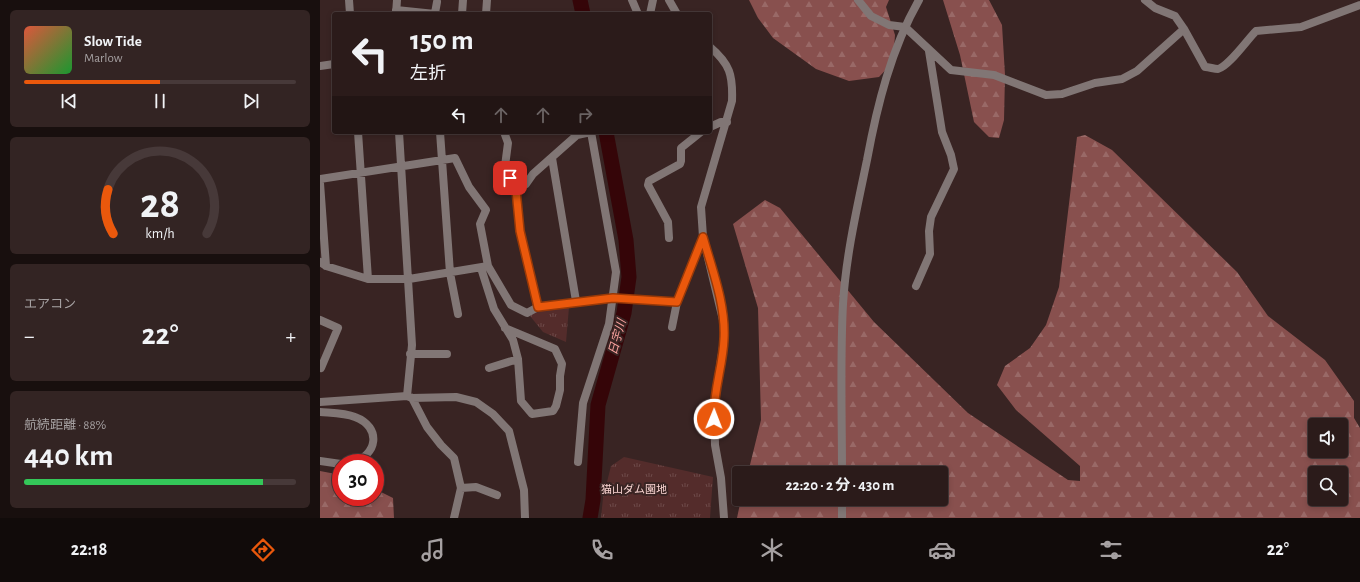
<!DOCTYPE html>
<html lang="ja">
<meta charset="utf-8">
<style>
:root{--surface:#2b1b1a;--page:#332423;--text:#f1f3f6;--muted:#a6a1a2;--line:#473939;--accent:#ea580c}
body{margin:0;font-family:"Alegreya Sans","Noto Sans JP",sans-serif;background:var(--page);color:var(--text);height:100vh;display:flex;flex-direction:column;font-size:15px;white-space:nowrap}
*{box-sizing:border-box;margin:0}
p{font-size:13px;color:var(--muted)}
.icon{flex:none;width:22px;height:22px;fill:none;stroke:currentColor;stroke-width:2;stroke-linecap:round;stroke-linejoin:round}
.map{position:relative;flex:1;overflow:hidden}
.details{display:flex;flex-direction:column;gap:10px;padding:10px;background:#180f0e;width:320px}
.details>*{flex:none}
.banner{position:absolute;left:12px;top:12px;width:380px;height:122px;border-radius:4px;box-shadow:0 2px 6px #0003,0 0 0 1px var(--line);background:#2b1b1a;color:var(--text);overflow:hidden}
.fabs{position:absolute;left:988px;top:418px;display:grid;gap:8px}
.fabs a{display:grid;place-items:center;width:40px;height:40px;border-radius:4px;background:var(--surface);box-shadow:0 2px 6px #0003,0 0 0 1px var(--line);font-size:20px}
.speed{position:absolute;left:12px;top:454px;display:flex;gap:8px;font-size:20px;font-weight:700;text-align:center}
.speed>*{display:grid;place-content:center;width:52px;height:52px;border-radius:50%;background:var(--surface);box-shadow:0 2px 6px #0003,0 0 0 1px var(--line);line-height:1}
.speed .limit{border:6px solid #d22;background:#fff;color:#111}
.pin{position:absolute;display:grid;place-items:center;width:34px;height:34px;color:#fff;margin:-17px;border-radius:8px;box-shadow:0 2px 6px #0006}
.me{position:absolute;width:44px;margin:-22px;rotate:1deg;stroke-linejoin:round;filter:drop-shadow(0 0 3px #0008)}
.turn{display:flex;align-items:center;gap:14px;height:84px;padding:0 12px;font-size:18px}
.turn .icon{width:52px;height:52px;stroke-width:2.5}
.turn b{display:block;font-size:28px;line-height:34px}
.lanes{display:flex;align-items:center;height:38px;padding:0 12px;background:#0003;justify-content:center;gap:20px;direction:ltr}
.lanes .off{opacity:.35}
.big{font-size:30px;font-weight:700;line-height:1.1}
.details .card{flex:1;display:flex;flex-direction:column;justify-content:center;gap:6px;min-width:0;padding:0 14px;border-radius:6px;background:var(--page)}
.details .dial{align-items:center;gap:0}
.dial svg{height:104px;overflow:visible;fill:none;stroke:var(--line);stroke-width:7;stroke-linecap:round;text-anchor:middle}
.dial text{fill:var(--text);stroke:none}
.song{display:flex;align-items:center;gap:12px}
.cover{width:48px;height:48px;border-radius:6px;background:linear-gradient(135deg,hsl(10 70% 55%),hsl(130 70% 35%))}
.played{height:4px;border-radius:2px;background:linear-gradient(90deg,var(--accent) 50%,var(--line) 50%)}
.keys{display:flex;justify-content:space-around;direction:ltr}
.heat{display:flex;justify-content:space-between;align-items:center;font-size:22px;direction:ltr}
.charge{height:6px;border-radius:3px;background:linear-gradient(90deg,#34c759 88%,var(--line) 0)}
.trip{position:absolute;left:412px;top:466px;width:216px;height:40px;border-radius:4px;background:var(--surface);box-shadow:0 2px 6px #0003,0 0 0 1px var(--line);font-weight:700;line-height:40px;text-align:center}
.menu{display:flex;height:64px;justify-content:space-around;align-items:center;background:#110b0a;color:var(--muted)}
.menu .icon{width:28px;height:28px}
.menu .active{color:var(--accent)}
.menu b{font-size:18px;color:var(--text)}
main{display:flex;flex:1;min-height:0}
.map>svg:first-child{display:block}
.grass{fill:url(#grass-tufts)}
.forest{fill:url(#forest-firs);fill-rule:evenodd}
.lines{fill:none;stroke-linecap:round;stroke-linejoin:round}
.river{stroke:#350508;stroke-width:15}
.minor{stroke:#817675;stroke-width:8}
.tertiary{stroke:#817675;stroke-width:8}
.route-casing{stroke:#983908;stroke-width:10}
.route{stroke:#ea580c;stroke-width:7}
.labels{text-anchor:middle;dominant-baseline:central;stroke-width:4;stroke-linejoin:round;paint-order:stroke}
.park-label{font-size:11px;fill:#fbd6d3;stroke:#392423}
.water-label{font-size:12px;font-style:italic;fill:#fba39f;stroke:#392423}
</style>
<main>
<section class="details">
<div class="card">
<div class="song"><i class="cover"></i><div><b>Slow Tide</b><p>Marlow</p></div></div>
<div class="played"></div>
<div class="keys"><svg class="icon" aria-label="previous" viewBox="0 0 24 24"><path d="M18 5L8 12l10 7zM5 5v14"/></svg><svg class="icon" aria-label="pause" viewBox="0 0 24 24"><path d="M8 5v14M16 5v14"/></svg><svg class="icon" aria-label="next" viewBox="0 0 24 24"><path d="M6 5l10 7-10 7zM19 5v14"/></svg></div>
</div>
<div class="card dial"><svg viewBox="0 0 100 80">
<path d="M14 69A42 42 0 1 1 86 69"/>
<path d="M14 69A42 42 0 0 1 10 35" stroke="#ea580c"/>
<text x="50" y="56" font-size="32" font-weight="700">28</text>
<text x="50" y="72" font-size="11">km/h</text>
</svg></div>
<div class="card"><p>エアコン</p>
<div class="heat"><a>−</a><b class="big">22°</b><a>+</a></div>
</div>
<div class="card"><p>航続距離 · 88%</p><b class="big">440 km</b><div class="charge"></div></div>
</section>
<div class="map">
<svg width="1040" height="518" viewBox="0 0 1040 518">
<defs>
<pattern id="grass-tufts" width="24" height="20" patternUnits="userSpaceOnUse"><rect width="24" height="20" fill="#542c2b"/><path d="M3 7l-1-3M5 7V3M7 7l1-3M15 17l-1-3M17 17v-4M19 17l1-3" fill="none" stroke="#6d4a49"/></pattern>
<pattern id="forest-firs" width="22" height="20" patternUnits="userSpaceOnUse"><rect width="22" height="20" fill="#88504e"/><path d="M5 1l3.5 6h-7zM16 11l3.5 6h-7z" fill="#996967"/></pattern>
</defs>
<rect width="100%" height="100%" fill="#392423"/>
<path class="grass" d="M249,307l-3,35 -23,-10 -13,-16 9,-6z
M304,457l89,20 -3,41h-109l2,-20 8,-32z"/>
<path class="forest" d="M429,0h140l-3,7 9,28 -2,27 -14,15 -30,4 -33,-12 -43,-31 -15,-20z
M623,0h46l13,25 3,50 -1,45 -5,18 -10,-1 -15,-15 -14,-67z
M765,135l27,15 125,122 31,44 57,44 29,41v17l6,10v90h-623l4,-19h200v-26h-193l13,-53 -3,-112 -25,-84 32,-24 15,8 94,114 94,91 100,67 12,1v-15l-64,-56 -19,-25 8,-19 25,-18 16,-23 13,-38 18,-150zM995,425h26v26h-26zM995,473h26v26h-26z
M0,471l21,4v22h34v-8l18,9 1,20h-74z"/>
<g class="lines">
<path class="river" d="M260,0l3,14
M270,518l3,-18 5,-95 26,-92 5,-36 -3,-37 -20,-108"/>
<path class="minor" d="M29,0l1,14
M312,0l6,14
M349,0l8,14
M538,0l13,16 18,9 16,2 46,43 43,5 52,20 16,-1 33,-11 27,-4 15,-8 47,-42 21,38c4,0 9,2 13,2 11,-3 29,-29 38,-38l45,-4 59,-22
M825,0l10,8 20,8 9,13
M76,10l39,4
M115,13l2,-11
M76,14l1,-14
M142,14l1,-14
M166,14l1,-14
M330,14l3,-14
M390,47c20,17 23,28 22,54l-31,106 2,30 21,87v16l-10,65 1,40 6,33 3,40
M0,66l14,-2
M390,127l11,-5h6
M38,132l10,147
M79,132l13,213 -5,51
M120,132l10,141 8,41
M184,132l4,11 -3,23 11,24
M232,158l24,143
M0,179l135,-21 14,29 17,23 -6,14 8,42
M0,183l6,83
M349,238l-1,-16 -20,-37 1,-4 31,-17 1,-3v-13l20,-16
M0,262l6,4 42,13h41l79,-13 23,39 16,8 11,-6 75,-9 64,4 26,-65
M161,268l13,41 19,31 5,19 3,42 11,13 21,-3 3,-5 4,-16v-14l2,-12 -7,-15 -50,-21
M596,286l14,-32 -1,-23 2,-14 23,-48 -3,-14 -9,-23 -13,-81
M218,307l-18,-76 -4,-41 10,-6 7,-10 44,-39 14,-3 25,140 -7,52 -26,79 -5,59
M0,320l18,8 -17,40 -1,-1
M352,327l5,-25
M90,354h37
M169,368l29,-9
M92,398l15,29 14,18 13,13 7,30 -7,30
M0,402l87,-6 5,2 44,-1 20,5 17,12 16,17 15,59 1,28
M0,412c11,1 25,1 35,5 27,10 23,39 -4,46
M0,461l21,3
M141,488l15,-1 21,8"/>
<path class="tertiary" d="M522,473c0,-56 -2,-113 1,-169 3,-49 14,-96 24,-144 10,-54 24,-111 52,-160
M522,499v19"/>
</g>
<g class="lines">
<g class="route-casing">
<path id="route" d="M190,178l6,12 4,41 18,76 75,-9 64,4 26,-65c9,32 23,68 21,102 -1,27 -11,52 -10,80"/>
</g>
<use href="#route" class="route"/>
</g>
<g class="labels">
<g class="park-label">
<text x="314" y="489">猫山ダム園地</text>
</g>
<g class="water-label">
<text transform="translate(297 337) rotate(-74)">日宇川</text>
</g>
</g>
</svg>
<div class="fabs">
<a><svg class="icon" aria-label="sound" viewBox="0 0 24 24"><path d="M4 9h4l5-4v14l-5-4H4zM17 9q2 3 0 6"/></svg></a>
<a><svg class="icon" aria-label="search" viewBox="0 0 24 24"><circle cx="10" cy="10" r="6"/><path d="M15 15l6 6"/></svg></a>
</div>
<div class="speed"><div class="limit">30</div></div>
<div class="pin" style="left:190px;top:178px;background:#d93025"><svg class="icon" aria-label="arrive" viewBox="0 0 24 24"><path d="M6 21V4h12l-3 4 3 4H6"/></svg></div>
<svg class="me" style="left:394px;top:419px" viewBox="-20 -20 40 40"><circle r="17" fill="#ea580c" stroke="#fff" stroke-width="3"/><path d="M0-11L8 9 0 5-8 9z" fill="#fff"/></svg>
<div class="trip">22:20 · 2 分 · 430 m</div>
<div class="banner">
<div class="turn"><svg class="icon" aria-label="left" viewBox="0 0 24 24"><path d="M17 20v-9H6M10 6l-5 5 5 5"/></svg><div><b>150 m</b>左折</div></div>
<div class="lanes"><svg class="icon" aria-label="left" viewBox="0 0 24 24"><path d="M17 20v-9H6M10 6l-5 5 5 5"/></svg><svg class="icon off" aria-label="ahead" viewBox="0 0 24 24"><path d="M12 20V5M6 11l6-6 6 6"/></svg><svg class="icon off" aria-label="ahead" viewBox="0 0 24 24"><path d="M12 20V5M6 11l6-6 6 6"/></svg><svg class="icon off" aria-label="right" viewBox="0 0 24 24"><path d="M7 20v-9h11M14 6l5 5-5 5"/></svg></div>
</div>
</div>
</main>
<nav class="menu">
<b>22:18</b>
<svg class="icon active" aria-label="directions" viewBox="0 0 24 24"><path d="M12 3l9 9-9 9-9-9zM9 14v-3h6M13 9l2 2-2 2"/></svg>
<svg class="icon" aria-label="music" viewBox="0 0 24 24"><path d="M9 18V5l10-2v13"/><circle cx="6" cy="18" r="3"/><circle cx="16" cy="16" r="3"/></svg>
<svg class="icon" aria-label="phone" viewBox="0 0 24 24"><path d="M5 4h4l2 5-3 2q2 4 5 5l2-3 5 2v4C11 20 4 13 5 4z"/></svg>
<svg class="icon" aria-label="climate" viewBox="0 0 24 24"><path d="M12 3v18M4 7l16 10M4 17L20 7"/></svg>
<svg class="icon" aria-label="car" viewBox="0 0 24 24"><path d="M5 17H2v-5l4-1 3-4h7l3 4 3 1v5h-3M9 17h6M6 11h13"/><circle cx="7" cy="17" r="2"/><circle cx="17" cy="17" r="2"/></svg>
<svg class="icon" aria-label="filters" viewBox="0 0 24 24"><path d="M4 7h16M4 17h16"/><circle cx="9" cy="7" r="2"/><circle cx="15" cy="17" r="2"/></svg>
<b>22°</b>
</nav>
